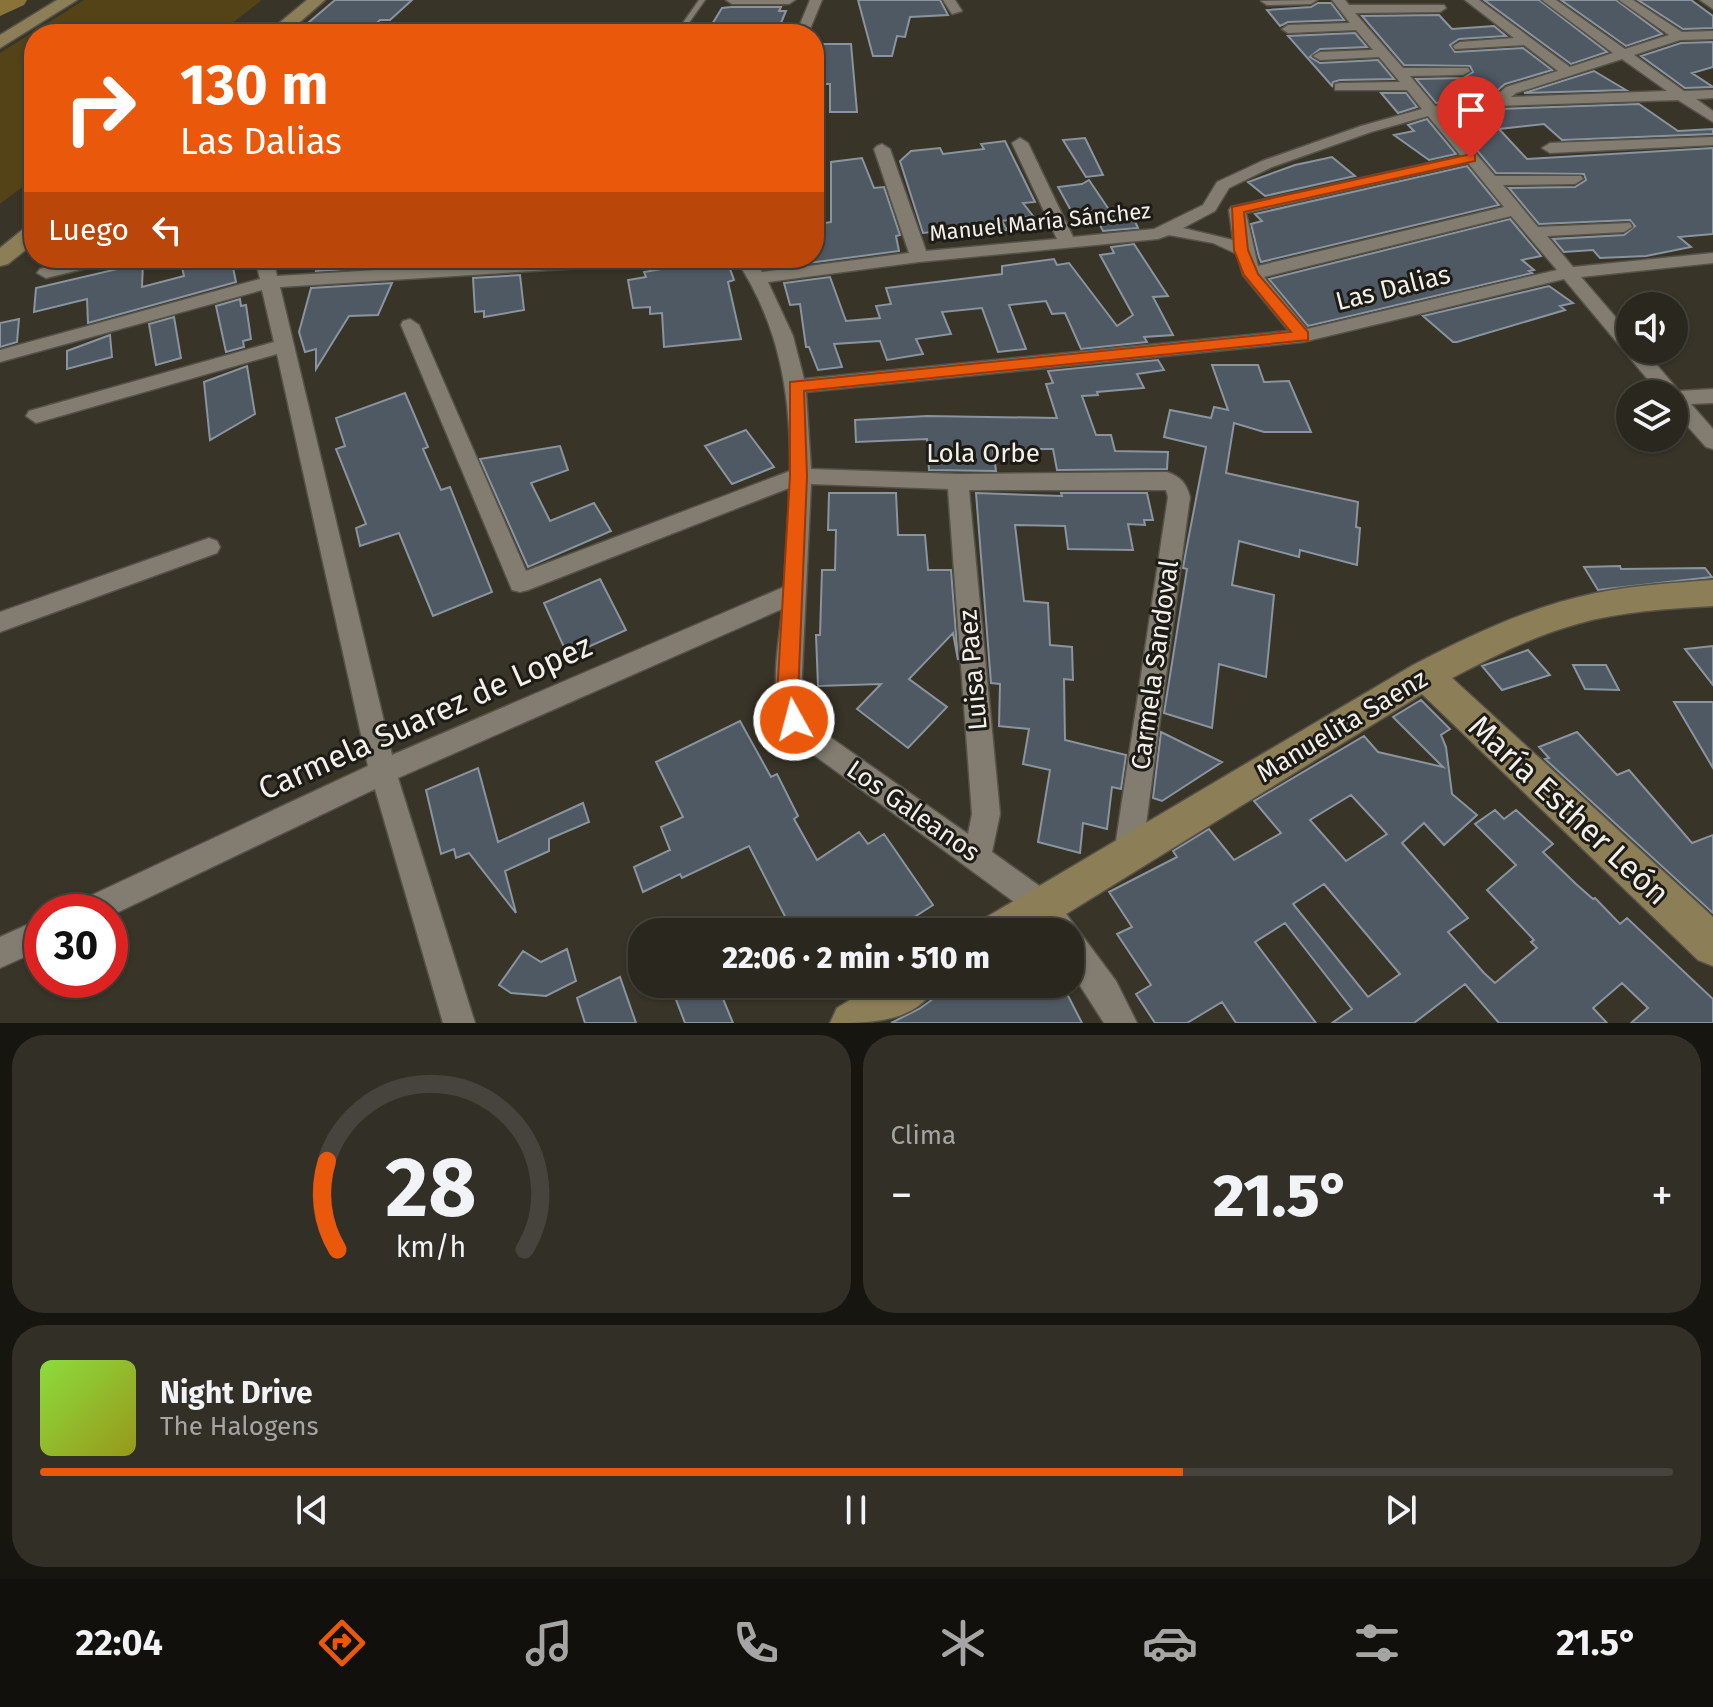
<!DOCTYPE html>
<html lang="es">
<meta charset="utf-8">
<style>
:root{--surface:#2a271e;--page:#322f27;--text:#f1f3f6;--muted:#a5a5a4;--line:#46443c;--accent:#ea580c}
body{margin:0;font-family:"Fira Sans",sans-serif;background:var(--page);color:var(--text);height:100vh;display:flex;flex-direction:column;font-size:30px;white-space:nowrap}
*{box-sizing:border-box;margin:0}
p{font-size:26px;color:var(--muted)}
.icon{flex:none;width:44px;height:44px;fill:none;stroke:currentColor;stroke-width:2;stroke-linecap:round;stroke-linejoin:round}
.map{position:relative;height:1023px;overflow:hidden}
.side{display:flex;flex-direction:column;gap:12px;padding:12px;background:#171510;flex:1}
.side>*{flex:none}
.top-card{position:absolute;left:24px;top:24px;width:800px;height:244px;border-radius:32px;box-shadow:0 2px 6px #0004,0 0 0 2px var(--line);background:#ea580c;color:#fff;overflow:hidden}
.tools{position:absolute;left:1616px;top:292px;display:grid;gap:16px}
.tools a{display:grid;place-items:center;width:72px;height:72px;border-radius:50%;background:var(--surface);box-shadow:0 2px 6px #0004,0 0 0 2px var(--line);font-size:40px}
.speed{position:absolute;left:24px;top:894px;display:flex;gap:16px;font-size:40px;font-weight:700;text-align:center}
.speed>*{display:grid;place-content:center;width:104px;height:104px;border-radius:50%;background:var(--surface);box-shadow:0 2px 6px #0004,0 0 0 2px var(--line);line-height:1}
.speed .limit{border:12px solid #d22;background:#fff;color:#111}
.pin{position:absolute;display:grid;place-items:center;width:68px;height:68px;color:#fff;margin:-82px -34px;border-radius:50% 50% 50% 0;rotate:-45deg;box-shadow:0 0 8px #0007}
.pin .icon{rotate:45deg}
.me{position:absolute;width:88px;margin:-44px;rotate:353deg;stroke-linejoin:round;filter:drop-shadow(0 0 6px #0008)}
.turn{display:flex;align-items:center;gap:28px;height:168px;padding:0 24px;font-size:36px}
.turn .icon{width:104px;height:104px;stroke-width:2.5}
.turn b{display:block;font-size:56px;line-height:68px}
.then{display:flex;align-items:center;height:76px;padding:0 24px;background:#0003;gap:16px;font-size:30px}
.big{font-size:60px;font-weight:800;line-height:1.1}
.side .card{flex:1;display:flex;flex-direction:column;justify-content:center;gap:12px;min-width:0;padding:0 28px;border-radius:32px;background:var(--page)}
.side .dial{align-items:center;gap:0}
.dial svg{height:208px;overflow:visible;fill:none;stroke:var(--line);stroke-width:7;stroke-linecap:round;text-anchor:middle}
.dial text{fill:var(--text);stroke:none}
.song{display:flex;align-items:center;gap:24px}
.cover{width:96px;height:96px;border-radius:12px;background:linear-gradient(135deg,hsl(90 70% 55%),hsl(60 70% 35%))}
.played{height:8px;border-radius:4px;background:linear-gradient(90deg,var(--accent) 70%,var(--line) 70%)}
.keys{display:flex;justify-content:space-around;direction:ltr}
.heat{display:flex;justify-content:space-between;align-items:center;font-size:44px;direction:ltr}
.side .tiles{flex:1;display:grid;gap:12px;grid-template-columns:1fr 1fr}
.card:last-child{grid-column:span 2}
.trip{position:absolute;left:628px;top:918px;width:456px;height:80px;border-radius:32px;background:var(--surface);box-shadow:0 2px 6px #0004,0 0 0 2px var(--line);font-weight:800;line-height:80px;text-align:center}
.menu{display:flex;height:128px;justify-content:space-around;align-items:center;background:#11100c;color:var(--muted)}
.menu .icon{width:56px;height:56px}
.menu .active{color:var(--accent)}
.menu b{font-size:36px;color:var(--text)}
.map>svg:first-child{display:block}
.green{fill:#534316}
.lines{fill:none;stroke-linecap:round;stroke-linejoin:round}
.river{fill:#897339;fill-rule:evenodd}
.building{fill:#4f5963;stroke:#89949e;stroke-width:2;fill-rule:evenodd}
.lane-casing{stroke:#565249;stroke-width:3}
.street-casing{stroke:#565249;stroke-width:3}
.secondary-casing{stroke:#565249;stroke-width:3}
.lane{fill:#827d70;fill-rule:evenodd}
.street{fill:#827d70;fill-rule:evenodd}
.secondary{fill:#8c7e57;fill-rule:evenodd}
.route{fill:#ea580c;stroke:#983908;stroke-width:2}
.labels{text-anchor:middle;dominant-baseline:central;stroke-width:6;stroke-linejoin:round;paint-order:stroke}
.far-street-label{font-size:22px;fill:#f3f0e9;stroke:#1d1b16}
.street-label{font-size:26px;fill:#f3f0e9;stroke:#1d1b16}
.near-street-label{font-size:32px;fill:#f3f0e9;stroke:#1d1b16}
</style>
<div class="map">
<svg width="1713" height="1023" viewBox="0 0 1713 1023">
<rect width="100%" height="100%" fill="#383428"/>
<path class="green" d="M84,0h178l-44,34h-184v144l-34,26v-151z"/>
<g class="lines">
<path class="river" d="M0,0h27l-3,5 -24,11z"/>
</g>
<path class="building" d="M335,0h77l-22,20h-10l-15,14h-70z
M858,0h82l8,15 -38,2 -5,20 -8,-1 -5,20h-19z
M1484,0h55l68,52 -36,12z
M1561,0h55l46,34 -36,12z
M1638,0h53l22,16v12l-30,1z
M1318,3h13l13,17 -56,2 -8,4 -13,-16 44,-3z
M731,7h50l-2,4h7l-8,19 -5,-1 -3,5h-64l16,-26z
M1439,15l13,14 42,-3 12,10 -47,3 -9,6 5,7 68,-4 29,22 -47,14 -13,11 -56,8 -20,-24 47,-1 10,-6 -3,-6 -66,-1 -42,-49z
M1355,33l12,14 -47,2 -10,8 10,6 58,-3 16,19 -54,1 -7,2 -1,4 -44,-50z
M1713,42v25l-21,6 21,14 -28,1 -44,-32 40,-13z
M814,44h37l6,68h-27v-28h-16z
M1594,71l32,19 -102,3z
M1381,93h25l11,14 -19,6z
M1639,104l39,27 35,-2v5l-151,6 -18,-16 -45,5 28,30 186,-11v86l-34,3 12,10 -45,9 -46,2 -7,-8 -29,2 -11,-13 71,-4 11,-9 -5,-6 -91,4 -30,-36 66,-1 11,-7 -2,-6 -88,-1 -48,-57 49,-7z
M1427,119l29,35 -27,6 -35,-25 20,-4 -6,-6z
M1085,138l18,37 -17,2 -23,-37z
M1005,141l30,61 -12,1 10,13 -31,5 5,9 -25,3 -3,-6 -56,6 -23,-72 11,-10 29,-3 3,6 41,-5 -3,-5z
M1332,157l23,19 -90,20 -17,-14 47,-17z
M862,158l12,30 10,-1 16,48 -4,1 3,15 -120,16 -2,-9h37v-33l17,-3v-60z
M1467,166l32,39 -238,57 -2,-5 -8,-33 11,-3 -7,-7z
M1089,180l25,37 18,-2 6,13 -35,3 -9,-17 -20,2 -16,-29 24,-3z
M1510,219l31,37 -19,4 12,10 -5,1 3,2 -224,53 -39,-47z
M1134,244l34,52 -15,1 20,38 -29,2 3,5 -66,7 -16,-36 -13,1 -6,-13 -37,4 17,44 -28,3 -16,-44 -40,4 9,22 -35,5 7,15 -36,6 -7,-19 -46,3 8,23 -24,3 -9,-23h-3l-6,-43 -10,1 -6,-22 46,-6 16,44 34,-3 -4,-12 15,-2 -5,-16 116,-14v-8l52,-7 3,6 12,-2 48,63 16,-11 -33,-60 14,-2 -3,-6z
M180,258h51l5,24 -148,41 -1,-24 -53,13 2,-24 107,-25 -1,24 42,-11z
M320,258h82l-3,8 -83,5z
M726,258l8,22 -6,2 13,57 -77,8 -2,-34 -12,1v-7l-17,1 -5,-28 18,-3 -2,-5z
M520,275l4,35 -40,7v-6l-9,1 -2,-34z
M392,283l-14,32 -29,1 -33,53v-20l-11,3 -6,-20 12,-44z
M1549,286l24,17 -13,3 5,4 -108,32h-4l-30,-26z
M240,299l1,7 5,-1 5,34 -8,2 1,6 -18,5 -10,-46z
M174,317l7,41 -25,7 -7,-41z
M19,319l-2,23 -17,5v-24z
M110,335l2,22 -45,12v-18z
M1158,360l6,10 -27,4 7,14 -47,4 1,3 -16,1 14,39h15l4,16 53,1 -1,17 -110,1 -4,-21h-60l3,22 -67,-1 -2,-31 -71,3 -1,-22 72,-4 130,2 -11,-34 7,-1 -5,-12z
M1212,365h46l6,17 25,-1 22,51h-47l-30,-9 -8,50 132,29 -2,25 4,1 -3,37 -57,-15 -1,7 -60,-16 -7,44 42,10 -8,82 -47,-13 -7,64 -48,-15 23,-144 -4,-1 3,-17 20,-104 -42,-10 6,-27 41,8 3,-11 14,3z
M247,366l8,48 -45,26 -6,-58z
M405,393l23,54 -5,2 18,41 9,-3 42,105 -59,24 -34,-83 -39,13 -4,-18 10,-4 -30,-75 9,-3 -9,-28z
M746,430l28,37 -42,17 -27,-38z
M560,446l8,24 -37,13 19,38 44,-18 17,28 -83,36 -48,-108z
M829,493h67l2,42h27l3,35h23l7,90 -5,-27 -44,46 38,28 -39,41 -51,-39 24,-25 -63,2 -2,-51h4l2,-65h13l1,-40h-8z
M976,493l86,3 -1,-3h86l6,27h-9l1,5 -17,-1 5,26 -65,-1 -3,-23 -50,-1 9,76 24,2 2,42 22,2 1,33 -9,-1 1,61 61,15 -5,34 -9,-2 -5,42 -24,-6 -3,30 -42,-11 12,-72 -27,-6 6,-35 -30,-3 1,-42 -9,-1z
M1620,566l1,3 84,-1 7,9 -114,13 -14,-23z
M600,579l26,51 -58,26 -24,-53z
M1713,646v39l-28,-36z
M1528,650l22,25 -48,15 -20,-24z
M1573,665h33l13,25 -34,-1z
M1421,700l29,29 -9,6 5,12 6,47 25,21 -33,30 -20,-22 -22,20 66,75 -20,14 36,41 11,10 42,-35 -6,-6 3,-2 -47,-50 29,-25 -41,-41 20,-14 9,9 12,-9 37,34 -10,8 33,32 17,15 2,-1 25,26 7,-6 86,81v24h-82l17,-15 -26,-25 -29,25 14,15h-108l-34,-39 -51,39h-82l20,-14 -67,-86 -30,19 61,81h-80l-14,-21 -35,21h-32l-19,-29 15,-9 -34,-51 15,-7 -23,-35 68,-35 -4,-6 36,-22 25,31 47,-27 -27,-32 110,-65 14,16 65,15 -50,-50zM1351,795l36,39 -41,27 -36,-41zM1324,884l76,90 -32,23 -75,-93z
M1674,702h39v66z
M740,721l31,56 6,-3 21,42 -4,3 23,41 42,-28 9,12 16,-10 49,71 -42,27h-98l-44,-86 -67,32 -2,-4 -37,18 -9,-25 36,-17 -9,-23 22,-10 -27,-55z
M1161,732l61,30 -60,39 -9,-3z
M1577,732l40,43 12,-5 63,73 21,-8v78l-168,-154 4,-1 -10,-11z
M478,768l20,74 85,-39 6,19 -40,17v12l-44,20 11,42 -47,-60 -13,5 -2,-9 -13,5 -15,-64z
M567,949l9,32 -30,15 -35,-3 -12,-8 24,-34 18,11z
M620,977l16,46h-51l-8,-25z
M670,984h47l16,39h-48z
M954,984h108l20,39h-191l28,-14z"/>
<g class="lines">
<g class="lane-casing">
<path id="lane" d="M699,0h6l-22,31h-4l-1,-1z"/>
</g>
<g class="street-casing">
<path id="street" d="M726,0h69l-6,4h-57z
M810,0h12l-14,34h-12z
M943,0h12l7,11 -10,3z
M1317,0l-6,4 -44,1 -6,-4z
M1332,0h13l4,5h95l2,3 -6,4 -85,1 48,55h65l2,3 -7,4 -53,1 25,30 58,-8 13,-11 52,-16 -34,-26 -69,4 -2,-3 7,-4 54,-4 -49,-38h14l91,67 43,-14 -71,-53h14l69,49 44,-14 -50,-35h14l49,32 31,-1v8l-33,1 -46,15 50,36 29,-1v8l-17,1 17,12v11l-35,-22 -181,6 -55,8 53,62h86l2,3 -8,5 -72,1 35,42 92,-4 2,4 -8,5 -77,4 26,31 140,-14v10l-132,14 49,57v16h14l35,41 34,-2v14l-22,1 22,25v20l-7,-2 -32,-36v-17h-14l-96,-115 -261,63 -497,50 5,77 147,5 209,-2c14,5 19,11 23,25l-48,357 -4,10 -10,4 -10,-4 -4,-10 54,-357 -2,-7h-197l31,324 -8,38 60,43 64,86 21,42h-33l-34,-53v-38h-26l-12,-17 -233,-171c-35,-40 -21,-86 -17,-135l-384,169 77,245h-32l-68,-234 -265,127v-4h-38l5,-10 291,-136 -91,-412 -241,69 -10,-7 3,-5 245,-69 -12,-52 -262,72v-12l260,-71 -5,-21h18l4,18 298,-18h93l-9,5 -379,24 112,468 392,-168 5,-86v-13l-261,102 -8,2 -8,-2 -111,-265 2,-4 7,-2 9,6 107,246 264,-100c1,-77 -11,-148 -55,-213h18l9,14 147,-19 -35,-104 3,-3 5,-2 8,5 36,102 131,-12 -45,-96 8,-5 8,5 45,94 81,-8 49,-24 14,-23 45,-21 99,-35 61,-17 -15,-19h-72v-6l5,-1 60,-1 -21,-25 -59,3 -7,-4 7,-4 53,-2 -17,-20 -68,3 -6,-4 6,-4 62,-2zM1622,59l45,32 -156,6 5,-4zM1428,116l33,40 -230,51 -2,3 4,30 -50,-12 32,-17 14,-23 43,-21 99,-35zM1468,163l36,44 -246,59 -12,-53zM1511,216l46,54 -250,59 -43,-52zM1169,235l44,8 24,11 6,21 46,56 -485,48 -11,-43 -25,-54 151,-20 239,-23zM811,484l137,5 24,325 -4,20 -151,-106 -11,-14 -5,-18z
M1700,0h13v9z
M1713,137v8l-163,8 -8,-5 8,-5z
M85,258h30l-3,4 -66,16 -9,-5 3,-4z
M209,538l8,3 3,6 -3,6 -217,79v-20z
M42,918v31l-42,19v-31z"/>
</g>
<g class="secondary-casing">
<path id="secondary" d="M57,0h20l-77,48v-13z
M307,0h18l-39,34h-20z
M34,225v18l-26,21 -8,2v-18l26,-21z
M1713,580v26c-45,3 -92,5 -136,18 -44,12 -85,33 -125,54l261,239v49l-15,-6 -276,-266 -385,238h-58l6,-14 428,-253c58,-30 119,-59 183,-72 39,-8 78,-10 117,-13z
M876,984h60c-18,39 -66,39 -106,39l7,-15z"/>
</g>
<use href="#lane" class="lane"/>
<use href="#street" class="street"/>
<use href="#secondary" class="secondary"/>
</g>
<path class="route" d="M1471,154l4,1v6l-231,51 4,38 10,24 50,58v8l-504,51 3,85 -9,220 7,24 -4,7 -7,3 -8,-3 -9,-31 13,-220v-94l501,-50 -47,-57 -10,-25 -2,-43z"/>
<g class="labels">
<g class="far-street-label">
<text transform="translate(1040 222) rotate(-6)">Manuel María Sánchez</text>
</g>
<g class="street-label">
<text transform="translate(1393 288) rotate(-14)">Las Dalias</text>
<text x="983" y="453">Lola Orbe</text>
<text transform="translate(1155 665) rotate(-82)">Carmela Sandoval</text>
<text transform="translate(973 670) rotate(-95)">Luisa Paez</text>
<text transform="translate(1342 726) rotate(-31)">Manuelita Saenz</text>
<text transform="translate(913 811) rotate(35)">Los Galeanos</text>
</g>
<g class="near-street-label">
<text transform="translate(425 717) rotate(-24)">Carmela Suarez de Lopez</text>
<text transform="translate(1569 810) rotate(43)">María Esther León</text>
</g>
</g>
</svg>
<div class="tools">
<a><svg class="icon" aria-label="sound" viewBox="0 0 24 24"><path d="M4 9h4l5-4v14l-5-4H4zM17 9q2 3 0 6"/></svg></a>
<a><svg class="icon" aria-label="layers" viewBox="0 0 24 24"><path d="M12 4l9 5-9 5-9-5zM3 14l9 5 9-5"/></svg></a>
</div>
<div class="speed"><div class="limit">30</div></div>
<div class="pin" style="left:1471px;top:158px;background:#d93025"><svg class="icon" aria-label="arrive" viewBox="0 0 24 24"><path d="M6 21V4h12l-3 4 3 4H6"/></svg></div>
<svg class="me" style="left:794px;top:720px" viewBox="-20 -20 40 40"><circle r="17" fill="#ea580c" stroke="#fff" stroke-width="3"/><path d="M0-11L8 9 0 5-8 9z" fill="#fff"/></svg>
<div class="trip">22:06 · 2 min · 510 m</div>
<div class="top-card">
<div class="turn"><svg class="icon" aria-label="right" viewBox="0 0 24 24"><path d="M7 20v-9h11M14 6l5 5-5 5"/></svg><div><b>130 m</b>Las Dalias</div></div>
<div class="then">Luego<svg class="icon" aria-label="left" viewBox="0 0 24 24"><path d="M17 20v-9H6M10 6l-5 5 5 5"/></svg></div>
</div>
</div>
<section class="side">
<div class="tiles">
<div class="card dial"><svg viewBox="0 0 100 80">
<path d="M14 69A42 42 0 1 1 86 69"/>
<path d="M14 69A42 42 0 0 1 10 35" stroke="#ea580c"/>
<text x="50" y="56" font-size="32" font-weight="700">28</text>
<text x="50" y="72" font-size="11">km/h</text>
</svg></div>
<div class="card"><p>Clima</p>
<div class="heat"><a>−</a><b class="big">21.5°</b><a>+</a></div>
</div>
<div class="card">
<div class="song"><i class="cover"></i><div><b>Night Drive</b><p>The Halogens</p></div></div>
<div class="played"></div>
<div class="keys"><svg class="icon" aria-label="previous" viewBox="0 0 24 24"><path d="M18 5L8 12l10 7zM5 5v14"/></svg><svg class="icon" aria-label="pause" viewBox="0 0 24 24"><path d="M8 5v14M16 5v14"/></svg><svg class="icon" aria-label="next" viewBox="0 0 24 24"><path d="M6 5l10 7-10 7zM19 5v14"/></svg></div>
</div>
</div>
</section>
<nav class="menu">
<b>22:04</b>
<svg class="icon active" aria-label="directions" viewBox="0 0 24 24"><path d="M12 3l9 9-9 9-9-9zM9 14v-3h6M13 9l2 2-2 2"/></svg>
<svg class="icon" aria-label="music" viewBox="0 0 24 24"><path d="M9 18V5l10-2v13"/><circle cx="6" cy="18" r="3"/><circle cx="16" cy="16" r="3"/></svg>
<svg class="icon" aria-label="phone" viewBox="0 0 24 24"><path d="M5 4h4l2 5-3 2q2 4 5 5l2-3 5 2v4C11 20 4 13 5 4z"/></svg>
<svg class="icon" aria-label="climate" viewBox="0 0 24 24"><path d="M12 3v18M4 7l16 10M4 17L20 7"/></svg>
<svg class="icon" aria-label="car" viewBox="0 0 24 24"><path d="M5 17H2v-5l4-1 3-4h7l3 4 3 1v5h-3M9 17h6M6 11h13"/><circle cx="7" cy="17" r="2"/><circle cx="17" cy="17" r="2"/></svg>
<svg class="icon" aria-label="filters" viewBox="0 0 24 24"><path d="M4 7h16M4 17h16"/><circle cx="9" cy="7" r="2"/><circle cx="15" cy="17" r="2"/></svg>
<b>21.5°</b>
</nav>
